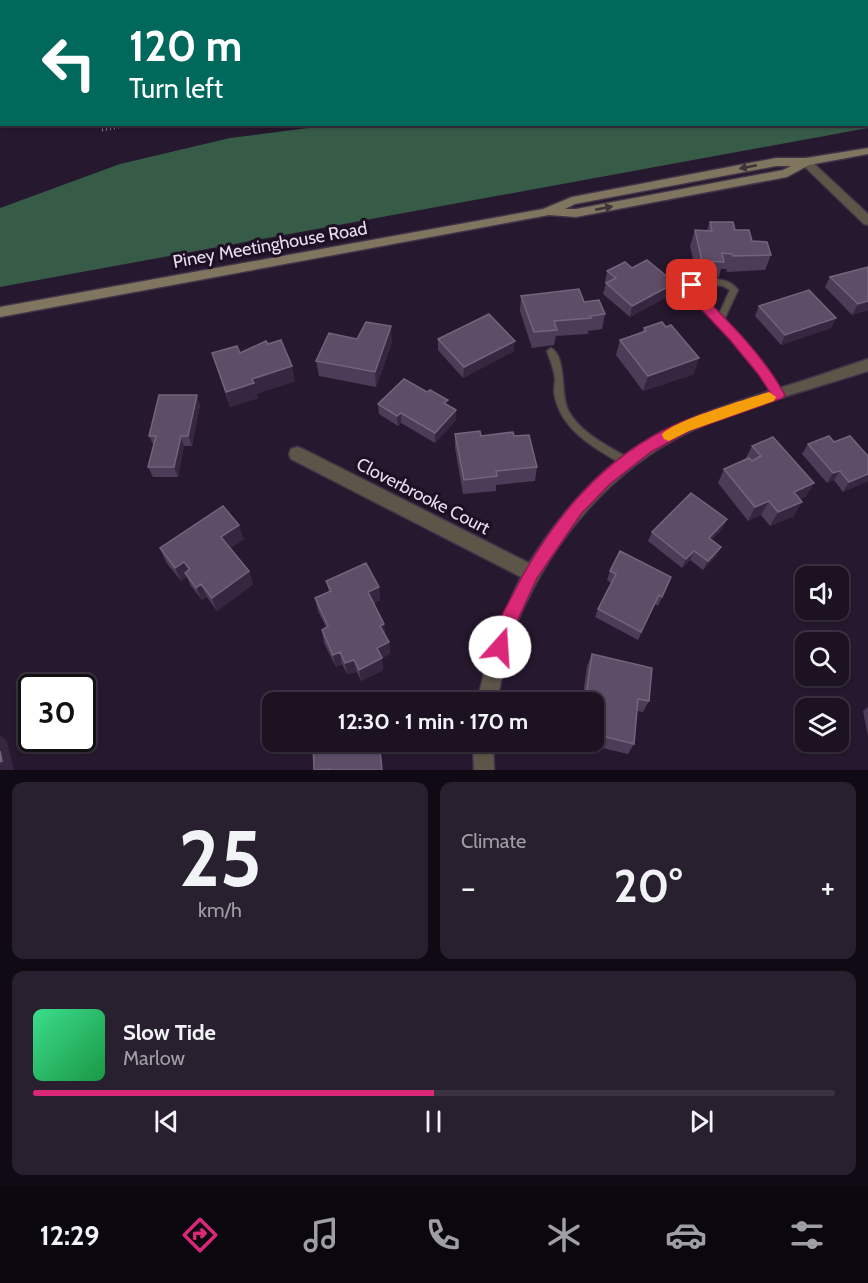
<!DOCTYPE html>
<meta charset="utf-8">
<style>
:root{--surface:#1c1222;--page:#29202f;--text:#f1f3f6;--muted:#a09ea5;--line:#3a3240;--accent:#db2777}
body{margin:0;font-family:Cabin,sans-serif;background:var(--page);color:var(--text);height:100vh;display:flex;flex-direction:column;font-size:22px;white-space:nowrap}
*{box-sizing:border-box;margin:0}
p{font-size:20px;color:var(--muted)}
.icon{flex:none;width:33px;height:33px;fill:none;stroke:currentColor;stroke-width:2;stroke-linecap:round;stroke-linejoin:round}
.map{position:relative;height:770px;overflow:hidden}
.side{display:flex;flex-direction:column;gap:12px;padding:12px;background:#0f0a13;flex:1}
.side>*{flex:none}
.hud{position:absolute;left:0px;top:0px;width:868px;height:126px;box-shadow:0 2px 4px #0004,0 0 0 2px var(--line);background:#00695c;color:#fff;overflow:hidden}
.buttons{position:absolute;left:795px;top:566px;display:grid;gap:12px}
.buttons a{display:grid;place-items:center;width:54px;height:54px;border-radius:12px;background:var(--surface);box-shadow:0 2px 4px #0004,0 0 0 2px var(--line);font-size:30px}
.speed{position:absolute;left:18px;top:674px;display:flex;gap:12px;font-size:30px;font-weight:700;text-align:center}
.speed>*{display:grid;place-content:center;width:78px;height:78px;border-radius:50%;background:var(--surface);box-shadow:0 2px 4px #0004,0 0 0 2px var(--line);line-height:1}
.speed .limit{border:3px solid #111;border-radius:9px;background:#fff;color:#111}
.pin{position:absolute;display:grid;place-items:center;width:51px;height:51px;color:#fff;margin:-26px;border-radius:12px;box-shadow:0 3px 9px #0006}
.me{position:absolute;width:66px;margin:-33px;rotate:19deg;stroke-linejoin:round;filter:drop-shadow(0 0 4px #0008)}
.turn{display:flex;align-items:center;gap:21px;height:126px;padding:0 30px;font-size:27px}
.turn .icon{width:78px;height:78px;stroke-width:2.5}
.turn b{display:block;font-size:42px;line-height:51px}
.big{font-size:45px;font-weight:700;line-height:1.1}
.side .tile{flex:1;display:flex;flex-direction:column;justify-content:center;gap:9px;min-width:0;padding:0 21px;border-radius:12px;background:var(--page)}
.side .dial{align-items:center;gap:0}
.dial b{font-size:78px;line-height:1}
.song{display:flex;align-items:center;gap:18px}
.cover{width:72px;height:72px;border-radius:9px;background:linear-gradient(135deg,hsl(150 70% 55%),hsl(140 70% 35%))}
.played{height:6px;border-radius:3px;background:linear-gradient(90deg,var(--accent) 50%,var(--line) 50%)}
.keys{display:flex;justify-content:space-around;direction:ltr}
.heat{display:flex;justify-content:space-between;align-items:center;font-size:33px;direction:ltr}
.side .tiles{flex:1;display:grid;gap:12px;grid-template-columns:1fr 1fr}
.tile:last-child{grid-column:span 2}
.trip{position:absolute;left:262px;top:692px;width:342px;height:60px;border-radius:12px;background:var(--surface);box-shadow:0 2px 4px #0004,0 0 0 2px var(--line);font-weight:700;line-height:60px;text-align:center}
.dock{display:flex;height:96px;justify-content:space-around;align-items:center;background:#0b070e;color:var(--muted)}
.dock .icon{width:42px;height:42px}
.dock .current{color:var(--accent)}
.dock b{font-size:27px;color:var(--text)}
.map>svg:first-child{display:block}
.forest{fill:#365b47}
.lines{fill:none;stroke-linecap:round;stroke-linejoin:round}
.service-casing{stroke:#413449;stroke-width:3}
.minor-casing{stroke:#413449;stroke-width:3}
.secondary-casing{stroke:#413449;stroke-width:3}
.path{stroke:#8a7e91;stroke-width:3;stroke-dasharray:1 3;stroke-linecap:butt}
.service{fill:#5d5648;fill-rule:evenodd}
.minor{fill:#5d5648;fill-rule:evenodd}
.secondary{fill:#80755e;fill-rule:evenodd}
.wall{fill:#4d3c57}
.shaded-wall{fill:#362640}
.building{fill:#5d4d67;stroke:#72647c;stroke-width:1.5}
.oneway{fill:#403338}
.route{fill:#db2777;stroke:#8e194d;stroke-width:1.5}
.slow{fill:#f59e0b}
.labels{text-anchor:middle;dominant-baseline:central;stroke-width:6;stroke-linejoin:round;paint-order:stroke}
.street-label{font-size:18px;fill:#e6ddec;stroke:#1d0f24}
</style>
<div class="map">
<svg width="868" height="770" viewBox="0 0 868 770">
<rect width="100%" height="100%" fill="#26182e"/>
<path class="forest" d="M867,41l1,87 -868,159v-79l120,-44 110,-26 101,-13 536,-1z"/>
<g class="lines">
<g class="service-casing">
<path id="service" d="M715,279c10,1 17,3 23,11l-14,30 42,48 17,27 -2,2h-6l-15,-25 -43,-50 -31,-33 3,-6zM715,285l8,1 7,4 -11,24 -25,-26z
M551,348c16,9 9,45 17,62 12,23 40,36 62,49l2,3 -2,3 -3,1 -3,-1c-28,-16 -62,-34 -69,-68 -2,-6 0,-12 0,-19 -1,-9 -5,-18 -8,-27z"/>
</g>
<g class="minor-casing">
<path id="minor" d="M806,158l4,2 58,54v11l-4,-1 -62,-60 -2,-2z
M868,359v12c-58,19 -121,34 -177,60 -79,38 -138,108 -172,187 -11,27 -17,56 -22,84h-20c10,-45 24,-84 44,-125l-230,-118 -2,-5 2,-5 6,-2 6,2 226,114c29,-46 65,-90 112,-119 41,-26 89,-40 135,-55 31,-9 61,-20 92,-30z
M473,741h20l1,29h-20z"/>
</g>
<g class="secondary-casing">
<path id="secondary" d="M868,148v6l-59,11 -22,12 -211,40 -27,-2 -549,102v-10l543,-98 29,-12 204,-39h30zM776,166h15l-8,4 -207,39h-11l10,-5z"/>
</g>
<path class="path" d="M102,130l35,-6"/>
<use href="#service" class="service"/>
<use href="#minor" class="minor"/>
<use href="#secondary" class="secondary"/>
</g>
<path class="wall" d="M710,222l25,8 36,25 -6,15 -38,2 -1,-3h-5l-2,8h-22l-7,-31 5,-16h12z
M632,268l40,26 -42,23 -27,-23 3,-11 -1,-1 2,-11z
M830,277l38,33 -16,5 -27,-28z
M521,296l63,6 21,12 -3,15 -14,2v3l-32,2 -2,9 -22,3 -12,-37z
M759,306l77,12 -5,10 -50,17 -26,-29z
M644,328l50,46 -51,17 -27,-36 4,-15 22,-8z
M357,339l35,3 -16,45 -57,-11 -3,-15z
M438,339l76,12 -51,27 -25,-28z
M212,353h28l55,28 -39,13 2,4 -28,9z
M378,404l70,1 8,5v10l-21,23 -34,-20 -3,3 -19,-12z
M200,405l-8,41h-8l-6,31h-25l-5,-10 6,-21 -5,-10z
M455,434l26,2h33l23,31 -2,14 -39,4v6l-33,3 -8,-46z
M834,442l34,14v25l-25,11 -9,-12 -7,3 -25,-29 6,-10z
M752,446l62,37 -9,14 -5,2 -6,17 -24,10 -9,-11 -13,6 -30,-38 6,-14 21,-9z
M727,519l-5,10 -11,11 10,7 -5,9 -13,14 -13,-10 -8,8 -34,-27 4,-9z
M244,539l-14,9 19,23 4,13 -36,27 -10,-14 -5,3 -11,-14 -4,-9 -6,4 -15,-19 -6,-14z
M610,571l61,6 -13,29 -3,-2 -17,36 -43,-23 3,-8 13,-26 -4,-3z
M326,581l53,6 1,13 -6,3 12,33 3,6 1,12 -8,4 1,12 -22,11 -4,-9 -10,2 -5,-10 -6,3 -12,-24 -2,-13 4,-3 -8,-16 -3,-13 14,-6z
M592,654l57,47 -6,11 -6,-1 -3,33 -6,10 -51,-12 17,-1v-39h-12l5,-36z
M868,707v29l-5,-25z"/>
<path class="shaded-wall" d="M675,283l-3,11 -42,23 2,-11z
M868,301v9l-16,5 6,-11z
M836,318l-5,10 -50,17 4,-10z
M391,326l1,16 -16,45 -1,-15z
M515,341l-1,10 -51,27 1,-11z
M699,358l-5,16 -51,17 5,-15z
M292,366l3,15 -39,13 2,4 -28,9 -4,-15 26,-13z
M197,395l3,10 -8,41 -4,-10z
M456,410v10l-21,23v-10z
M401,413v10l-3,3 -1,-10z
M181,436l3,10 -6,31 -4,-10z
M840,471l-6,9 -7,3 6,-10z
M868,474v7l-25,11 6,-10z
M814,483l-9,14 -19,9 8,-14z
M769,501l-8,14 -13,6 7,-14z
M802,502l-8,14 -24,10 8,-14z
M727,519l-5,10 -18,18 5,-9z
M239,525l5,14 -18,12 -5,-14z
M721,547l-5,9 -13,14 5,-9z
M694,551l-4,9 -8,8 4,-9z
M184,562l6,13 -5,-2 2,4 -6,4 -6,-13z
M249,571l4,13 -36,27 -5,-13z
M201,584l6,13 -5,3 -6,-12z
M379,587l1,13 -10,5 -2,-13z
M384,624l2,12 -6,-10z
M389,642l1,12 -8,4 1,12 -22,11 -2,-11 18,-22z
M340,652l2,12 -6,3 -3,-12z
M354,660l3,12 -10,2 -2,-11z
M0,735l7,6 7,29h-14z"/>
<path class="building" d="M710,222h23l2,8h14l3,11 15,1 4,13 -38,1 -1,-2 -10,-1 2,9 -22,-1 -7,-31 17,1z
M647,260l28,23 -43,23 -26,-23 10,-5 -9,-7 18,-9 7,6z
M868,267v34l-10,3 -28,-27z
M579,289l5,13 15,-2 6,14 -15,2 1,2 -37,3 3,9 -23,2 -13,-36z
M809,290l27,28 -51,17 -26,-29z
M489,314l26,27 -51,26 -26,-28z
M366,322l25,4 -16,46 -59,-11 13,-28 28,6z
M662,322l4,5 5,-2 28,33 -51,18 -28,-36 26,-9 -2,-3z
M281,340l11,26 -40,13 2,4 -28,9 -14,-39 25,-7 3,7 26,-12 2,3z
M404,379l23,13 3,-2 18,10 -4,3 12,7 -21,23 -34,-20 -4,3 -19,-12z
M159,395h38l-9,41h-7l-7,31h-26l8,-31h-7z
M480,431l1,5 32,-4 1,4 15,-1 8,32 -41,4 1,5 -33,4 -9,-46z
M829,436l5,6 16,-6 18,20v18l-19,8 -9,-11 -7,2 -25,-29z
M773,437l41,46 -20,9 8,10 -24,10 -9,-11 -14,6 -31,-38 25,-11 3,3 9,-5 -9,-10z
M691,493l36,26 -18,19 12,9 -13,14 -14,-10 -8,8 -34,-27z
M223,506l16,19 -18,12 28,34 -37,27 -11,-14 -5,4 -11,-15 5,-4 -6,-7 -9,6 -15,-20z
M620,551l51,26 -9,20 -3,-2 -18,37 -43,-23 18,-35 -6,-3z
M366,563l13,24 -11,5 16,32 -4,2 9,16 -12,6 5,10 -23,12 -5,-10 -9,3 -5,-11 -7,3 -11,-25 6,-4 -13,-28 16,-7 -5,-10z
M592,654l60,14 -3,33 -11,-2 -4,45 -40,-10v-32h-9z
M313,741h66l3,29h-52v-1l-16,1z
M0,751l2,10 -2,1z"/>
<defs><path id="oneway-solid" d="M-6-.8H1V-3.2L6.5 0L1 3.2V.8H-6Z" transform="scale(1.5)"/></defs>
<g class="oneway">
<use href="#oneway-solid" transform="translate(748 167) rotate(169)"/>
<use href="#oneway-solid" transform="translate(604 208) rotate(-11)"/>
</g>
<path class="route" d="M692,281l6,4 -2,4 2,2c32,32 65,64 87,104l-2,3 -94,33 -38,21 -41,32 -29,30 -44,64 -24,52 -7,23 -6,2 -6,-2c-7,-16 10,-41 17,-55 36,-73 91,-142 168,-175 29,-12 61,-21 91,-31l-12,-18 -28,-34 -45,-48 -2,-3 5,-7z"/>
<path class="slow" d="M769,392l7,5 -2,4 -85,30 -20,10 -5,-2 -2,-4c7,-13 89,-37 107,-43z"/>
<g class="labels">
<g class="street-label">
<text transform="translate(270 245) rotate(-10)">Piney Meetinghouse Road</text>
<text transform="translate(423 496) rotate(27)">Cloverbrooke Court</text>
</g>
</g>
</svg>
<div class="buttons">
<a><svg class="icon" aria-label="sound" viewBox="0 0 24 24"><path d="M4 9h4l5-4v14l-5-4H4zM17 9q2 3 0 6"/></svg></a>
<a><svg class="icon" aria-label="search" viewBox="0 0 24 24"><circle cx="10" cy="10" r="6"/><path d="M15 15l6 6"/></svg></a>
<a><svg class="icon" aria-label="layers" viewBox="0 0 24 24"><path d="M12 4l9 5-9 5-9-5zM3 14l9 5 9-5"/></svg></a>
</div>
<div class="speed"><div class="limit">30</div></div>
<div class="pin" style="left:692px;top:285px;background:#d93025"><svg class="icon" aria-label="arrive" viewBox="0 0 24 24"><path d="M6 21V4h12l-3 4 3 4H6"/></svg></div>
<svg class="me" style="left:500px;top:647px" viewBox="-20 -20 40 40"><circle r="19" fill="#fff"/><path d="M0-13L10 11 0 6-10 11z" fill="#db2777"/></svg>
<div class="trip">12:30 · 1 min · 170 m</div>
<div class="hud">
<div class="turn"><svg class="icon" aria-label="left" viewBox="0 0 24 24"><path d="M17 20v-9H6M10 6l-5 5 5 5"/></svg><div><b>120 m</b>Turn left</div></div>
</div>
</div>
<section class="side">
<div class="tiles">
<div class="tile dial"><b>25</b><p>km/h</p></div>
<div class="tile"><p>Climate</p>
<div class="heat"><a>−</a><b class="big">20°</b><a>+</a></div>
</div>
<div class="tile">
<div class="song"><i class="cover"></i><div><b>Slow Tide</b><p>Marlow</p></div></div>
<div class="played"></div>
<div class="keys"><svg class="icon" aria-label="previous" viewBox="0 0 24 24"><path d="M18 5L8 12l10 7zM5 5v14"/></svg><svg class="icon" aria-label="pause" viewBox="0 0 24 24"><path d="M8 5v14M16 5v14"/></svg><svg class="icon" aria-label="next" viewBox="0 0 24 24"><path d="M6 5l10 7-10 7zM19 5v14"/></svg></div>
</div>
</div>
</section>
<nav class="dock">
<b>12:29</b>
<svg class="icon current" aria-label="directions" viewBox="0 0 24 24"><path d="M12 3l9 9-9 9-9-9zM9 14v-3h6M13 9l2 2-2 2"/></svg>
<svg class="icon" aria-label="music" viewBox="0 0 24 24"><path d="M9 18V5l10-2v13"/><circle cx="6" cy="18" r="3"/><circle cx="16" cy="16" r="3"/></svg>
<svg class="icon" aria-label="phone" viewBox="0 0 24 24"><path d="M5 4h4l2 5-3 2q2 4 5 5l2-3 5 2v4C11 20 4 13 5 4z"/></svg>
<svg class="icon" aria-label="climate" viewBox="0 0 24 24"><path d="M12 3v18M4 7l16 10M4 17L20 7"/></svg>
<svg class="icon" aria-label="car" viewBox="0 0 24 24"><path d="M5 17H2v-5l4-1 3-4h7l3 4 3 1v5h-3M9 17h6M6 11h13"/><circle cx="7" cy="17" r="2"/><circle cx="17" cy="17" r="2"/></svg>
<svg class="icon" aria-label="filters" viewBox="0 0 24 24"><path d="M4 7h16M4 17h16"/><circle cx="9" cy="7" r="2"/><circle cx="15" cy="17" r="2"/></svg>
</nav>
